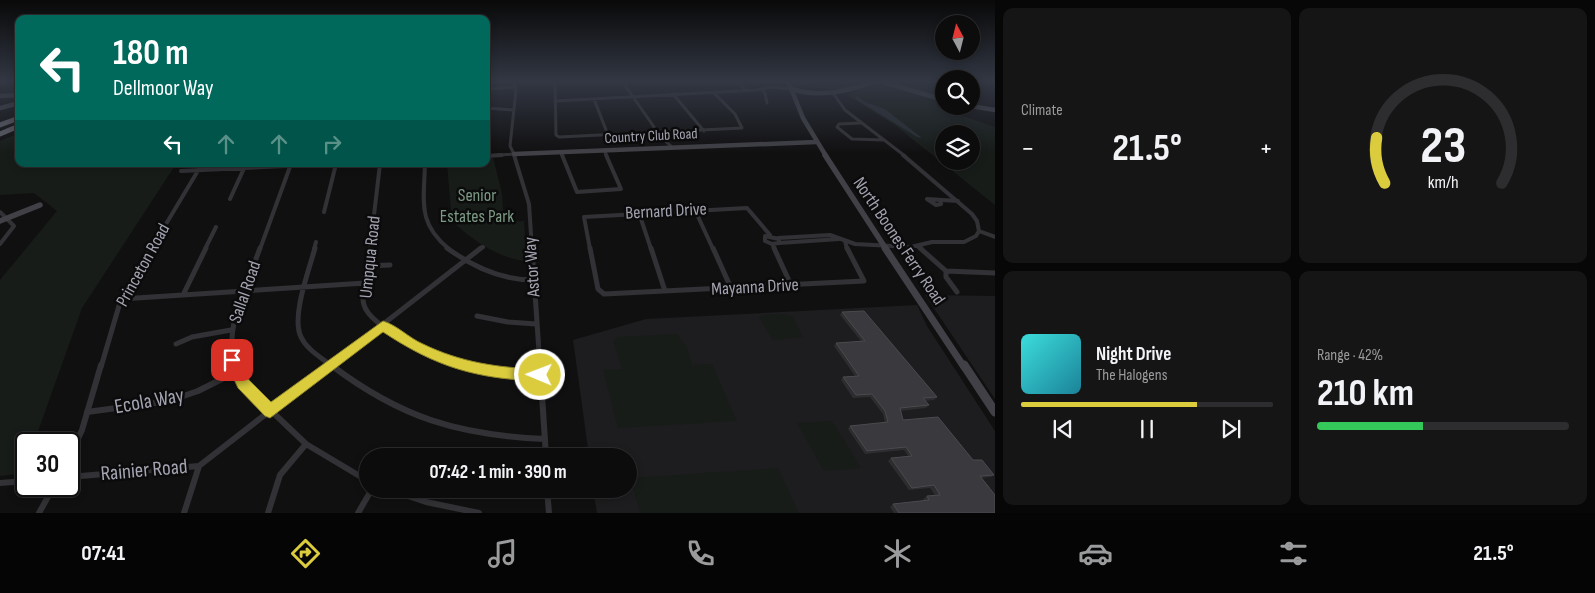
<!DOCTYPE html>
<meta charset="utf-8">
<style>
:root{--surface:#0d0c0d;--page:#161516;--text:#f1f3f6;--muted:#9a9b9d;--line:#2d2c2e;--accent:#dbcc3e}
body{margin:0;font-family:"Sofia Sans Condensed",sans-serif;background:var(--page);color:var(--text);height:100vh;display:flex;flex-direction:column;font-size:19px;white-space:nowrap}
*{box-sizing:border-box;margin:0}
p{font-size:16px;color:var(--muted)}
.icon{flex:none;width:28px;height:28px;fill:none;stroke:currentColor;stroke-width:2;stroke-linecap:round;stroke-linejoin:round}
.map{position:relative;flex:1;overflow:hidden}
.drawer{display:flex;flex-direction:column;gap:8px;padding:8px;background:#070707;width:600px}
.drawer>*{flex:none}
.top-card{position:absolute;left:15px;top:15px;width:475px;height:152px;border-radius:10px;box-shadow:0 2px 8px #0003,0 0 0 1px var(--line);background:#00695c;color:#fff;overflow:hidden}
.needle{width:32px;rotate:353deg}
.fabs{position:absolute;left:935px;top:15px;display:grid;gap:10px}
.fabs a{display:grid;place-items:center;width:45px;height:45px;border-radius:50%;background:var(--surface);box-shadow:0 2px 8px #0003,0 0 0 1px var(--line);font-size:25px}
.speed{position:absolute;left:15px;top:432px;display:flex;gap:10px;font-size:25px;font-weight:700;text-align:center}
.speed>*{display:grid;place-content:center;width:65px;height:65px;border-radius:50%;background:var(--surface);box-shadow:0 2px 8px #0003,0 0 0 1px var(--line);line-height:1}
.speed .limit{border:2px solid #111;border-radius:8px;background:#fff;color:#111}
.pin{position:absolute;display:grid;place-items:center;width:42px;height:42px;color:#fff;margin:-21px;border-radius:10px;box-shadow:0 2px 8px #0006}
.me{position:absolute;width:55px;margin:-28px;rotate:271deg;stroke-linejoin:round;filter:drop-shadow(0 0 4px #0008)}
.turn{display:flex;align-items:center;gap:18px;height:105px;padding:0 15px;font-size:22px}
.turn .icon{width:65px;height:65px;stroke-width:2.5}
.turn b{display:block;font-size:35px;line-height:42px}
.lanes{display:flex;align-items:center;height:48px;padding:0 15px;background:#0003;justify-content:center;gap:25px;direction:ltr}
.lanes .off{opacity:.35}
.big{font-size:38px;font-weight:700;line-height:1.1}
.drawer .card{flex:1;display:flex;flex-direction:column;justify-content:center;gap:8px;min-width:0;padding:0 18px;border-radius:10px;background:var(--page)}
.drawer .dial{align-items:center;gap:0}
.dial svg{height:130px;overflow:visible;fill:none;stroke:var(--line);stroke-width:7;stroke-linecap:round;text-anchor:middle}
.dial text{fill:var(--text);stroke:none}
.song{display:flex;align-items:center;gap:15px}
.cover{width:60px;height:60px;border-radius:8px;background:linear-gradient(135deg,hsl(180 70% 55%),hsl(190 70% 35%))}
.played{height:5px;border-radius:2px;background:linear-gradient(90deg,var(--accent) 70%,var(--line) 70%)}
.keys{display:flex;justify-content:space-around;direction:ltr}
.heat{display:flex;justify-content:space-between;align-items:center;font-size:28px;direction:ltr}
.charge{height:8px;border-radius:4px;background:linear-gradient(90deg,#34c759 42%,var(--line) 0)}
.drawer .tiles{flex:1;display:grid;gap:8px;grid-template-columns:repeat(2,1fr)}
.trip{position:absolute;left:359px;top:448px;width:278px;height:50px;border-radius:25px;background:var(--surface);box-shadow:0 2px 8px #0003,0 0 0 1px var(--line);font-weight:700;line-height:50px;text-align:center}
.tab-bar{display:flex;height:80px;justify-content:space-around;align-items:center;background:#050505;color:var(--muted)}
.tab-bar .icon{width:35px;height:35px}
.tab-bar .selected{color:var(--accent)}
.tab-bar b{font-size:22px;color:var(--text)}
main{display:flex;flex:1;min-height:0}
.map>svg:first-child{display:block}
.built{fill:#1d1c1e}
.green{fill:#171c19;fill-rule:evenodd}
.water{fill:#282c33}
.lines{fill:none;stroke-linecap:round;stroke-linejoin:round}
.street-far3{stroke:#323236;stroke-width:3}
.street-far2{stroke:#323236;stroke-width:4}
.street-far1{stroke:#323236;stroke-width:5}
.street{stroke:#323236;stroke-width:6}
.secondary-far3{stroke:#404046;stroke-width:4.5}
.secondary-far2{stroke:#404046;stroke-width:5.5}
.secondary-far1{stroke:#404046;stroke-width:7}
.secondary{stroke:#404046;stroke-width:9}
.highway{stroke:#5e5e66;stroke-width:5}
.wall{fill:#2d2c2f}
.building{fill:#3a393d;stroke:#4a4a4f}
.route{fill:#dbcc3e;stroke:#8e8528}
.labels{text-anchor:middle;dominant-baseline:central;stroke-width:5;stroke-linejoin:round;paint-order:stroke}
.far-street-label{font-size:15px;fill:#a3a4b1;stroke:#0c0b0c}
.park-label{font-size:18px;fill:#7c9a85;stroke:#0c0b0c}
.street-label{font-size:18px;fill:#a3a4b1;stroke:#0c0b0c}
.near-street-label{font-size:21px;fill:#a3a4b1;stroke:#0c0b0c}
</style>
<main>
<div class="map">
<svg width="995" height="513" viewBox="0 0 995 513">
<rect width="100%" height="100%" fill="#111011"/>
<path class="built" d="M925,295l70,1v103z
M917,305l10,21 68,105v82h-398l-4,-24h35v-33h-39l-16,-116 73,-21z"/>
<path class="green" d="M792,81h54l11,5 -18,4 -43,-4z
M918,81h26v11h-8l-1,5 -35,-11z
M880,82l56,18 1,7 58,20v78l-99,-79 -49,-31zM944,134h27v27h-27z
M19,133v31h157l-94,144 -45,126 -5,10h-6v11l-9,19 -17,2v-196l57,-69 -23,-18 -34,2v-54z
M493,157l9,37 2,28 20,-1 2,40c-27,-2 -55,-22 -74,-40l-5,-57h39v-6z
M766,314h17l12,3v5l8,15 -30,3 -14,-23z
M677,334l10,13 5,18 20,-1 25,57 -119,7 -15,-58 19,-1 -9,-28 4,-4z
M832,421l29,47 -37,3 -27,-48z
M778,468l21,45h-159l-10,-35z"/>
<path class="water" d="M857,96l8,6 20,7 37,29 -5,-1 -60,-37 -2,-2z"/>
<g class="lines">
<path class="street-far3" d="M514,81l2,9 -6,56 5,10
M555,81l1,54 3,2 183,-9 -7,-14 -22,-22
M622,81l39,56 11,10
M735,81l11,9
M555,82l9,-1
M486,89l30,-2
M761,89l4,4 2,10
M833,93l12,17 60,46
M673,94l31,37
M594,99l14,36
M555,101l202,-11 14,-3 20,2
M486,108l28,2
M861,123l-22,1 -2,3 15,12 32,1
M604,150l3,6
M561,152l2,4
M486,156l28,-2"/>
<path class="street-far2" d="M514,155l15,49 3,45
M562,155l15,37 44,-3 -15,-34
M486,156l16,-1
M425,164c-1,37 -8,59 24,85
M181,171l145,-7
M230,199l16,-35
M940,201l1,3 -5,1 -9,-6 31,2
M695,210l18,39
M0,212l14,14 -14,18
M324,212l12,-48
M639,213l12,36
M979,231l16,6
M765,236l14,3v4l-7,1 -7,-3z
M778,238l52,-3 25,9 56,3 21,-5h32l12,-6 3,-5 -2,-10 -5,-7 -69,-59
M845,241l2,8
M779,243l60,-4
M772,244l3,5
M919,247l3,2
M151,249l51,-85
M205,249l11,-22
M260,249l31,-85
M314,249l2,-7
M370,249l10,-85
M480,249l3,-2
M590,249l-6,-32 163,-9 23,27"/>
<path class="street-far1" d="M315,248c-6,22 -24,69 -14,89 6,13 21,21 32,30
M370,248c-2,14 -10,46 -6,57 7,24 80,56 103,62
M447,248c26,19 54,32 86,32
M532,248l8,119
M590,248l8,41 6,5 260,-13 -17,-33
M651,248l14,43
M713,248l18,40
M774,248l17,37
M920,248l26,23 49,2
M368,266l22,-1
M946,271v6l11,15
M183,295l23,-47
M121,299l244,-16
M477,316l31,6 28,2
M176,344l16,-7 39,-7
M101,367l20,-68 30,-51
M235,367c-12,-40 12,-82 25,-119
M328,367l153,-119"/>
<path class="street" d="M234,365l9,19 63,60 62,37
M331,365c70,53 127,70 214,74
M462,365l38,8 40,2
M540,365l6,91
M87,412l82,-11 29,-10 38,-19
M69,458l13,-28 19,-65
M199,466l130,-101
M69,477l130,-11
M0,483l26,-2
M387,489l39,13 53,11
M547,489l2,24
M39,513l15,-27
M184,513l15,-47
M268,513l12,-38 26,-31
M358,513l14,-24"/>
<path class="secondary-far3" d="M788,81l15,37 23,38
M880,81l64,19
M791,89c30,9 57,2 86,-8
M0,96l19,-1
M971,106l24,4
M0,108l19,-5
M514,154l302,-12"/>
<path class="secondary-far2" d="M825,155l61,94
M0,221l40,-16"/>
<path class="secondary-far1" d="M885,248l79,119"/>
<path class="secondary" d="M964,365l31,47"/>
<path class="highway" d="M0,125l19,-7
M0,134l19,-8"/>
</g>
<path class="wall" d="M842,312l95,85 -3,3 -9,1 4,4 -3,3 -26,3 3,9 70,40 21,15 -3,2 -9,1 13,35h-101l-4,-6 3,-3 32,-3 -2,-2 4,-3 8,-1 -5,-7 -21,2 -21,-29 3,-3 17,-2 -4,-6 -39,4 -17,-25 2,-3 35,-3 -2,-9 -13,-17 -17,1 -12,-18 2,-3 12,-1 -21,-30 2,-3 25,-2 -21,-26z"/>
<path class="building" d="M864,311l73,86 -14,1 6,7 -29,3 3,12 35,-3 35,43h9l12,15 -14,1 15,19v18h-96l-6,-9 36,-4 -2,-4 13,-1 -6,-10 -22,3 -21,-30 21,-2 -6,-9 -39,4 -17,-25 38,-4 -3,-11 -13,-17 -16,1 -13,-18 16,-1 -23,-33 29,-2 -23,-29z"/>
<linearGradient id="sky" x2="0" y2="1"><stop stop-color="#090909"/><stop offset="0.53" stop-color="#323743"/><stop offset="1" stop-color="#323743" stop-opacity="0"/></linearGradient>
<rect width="995" height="153" fill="url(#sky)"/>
<path class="route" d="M383,321c14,4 26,17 40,23 37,18 75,24 117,25l5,2 2,4 -2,4 -5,2c-64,-2 -104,-14 -157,-49l-113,86 -5,-2 -27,-28 -13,-28 2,-4h10l12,24 22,22z"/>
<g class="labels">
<g class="far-street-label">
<text transform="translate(651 136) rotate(-3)">Country Club Road</text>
</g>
<g class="park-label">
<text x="477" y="195">Senior<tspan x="477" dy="21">Estates Park</tspan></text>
</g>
<g class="street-label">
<text transform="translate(666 211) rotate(-3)">Bernard Drive</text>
<text transform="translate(899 241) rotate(56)">North Boones Ferry Road</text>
<text transform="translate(370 257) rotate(-84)">Umpqua Road</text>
<text transform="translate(143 265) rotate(-61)">Princeton Road</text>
<text transform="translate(532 267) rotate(-94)">Astor Way</text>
<text transform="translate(755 287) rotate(-3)">Mayanna Drive</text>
<text transform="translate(245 292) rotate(-71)">Sallal Road</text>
</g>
<g class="near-street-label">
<text transform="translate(149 401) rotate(-10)">Ecola Way</text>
<text transform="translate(144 470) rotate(-5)">Rainier Road</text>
</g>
</g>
</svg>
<div class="fabs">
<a><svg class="needle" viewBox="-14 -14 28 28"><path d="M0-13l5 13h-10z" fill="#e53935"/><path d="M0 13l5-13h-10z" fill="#9a9b9d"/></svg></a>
<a><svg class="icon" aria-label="search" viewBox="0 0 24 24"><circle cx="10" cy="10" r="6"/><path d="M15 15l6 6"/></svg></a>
<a><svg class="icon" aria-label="layers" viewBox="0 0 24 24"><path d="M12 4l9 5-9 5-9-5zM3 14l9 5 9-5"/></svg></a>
</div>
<div class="speed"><div class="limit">30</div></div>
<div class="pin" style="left:232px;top:360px;background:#d93025"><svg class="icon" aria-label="arrive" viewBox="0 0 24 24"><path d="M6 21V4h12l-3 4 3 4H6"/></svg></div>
<svg class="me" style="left:540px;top:375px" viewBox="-20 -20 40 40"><circle r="17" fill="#dbcc3e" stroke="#fff" stroke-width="3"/><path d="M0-11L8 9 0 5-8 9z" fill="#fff"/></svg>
<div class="trip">07:42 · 1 min · 390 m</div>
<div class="top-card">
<div class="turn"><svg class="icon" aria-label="left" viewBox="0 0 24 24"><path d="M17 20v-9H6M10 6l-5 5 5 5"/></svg><div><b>180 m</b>Dellmoor Way</div></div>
<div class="lanes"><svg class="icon" aria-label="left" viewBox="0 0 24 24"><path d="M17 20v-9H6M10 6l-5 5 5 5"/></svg><svg class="icon off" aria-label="ahead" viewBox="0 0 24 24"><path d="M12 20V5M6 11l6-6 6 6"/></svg><svg class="icon off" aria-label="ahead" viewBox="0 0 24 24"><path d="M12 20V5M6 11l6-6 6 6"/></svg><svg class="icon off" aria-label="right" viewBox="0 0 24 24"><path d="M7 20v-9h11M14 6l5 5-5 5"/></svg></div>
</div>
</div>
<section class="drawer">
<div class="tiles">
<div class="card"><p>Climate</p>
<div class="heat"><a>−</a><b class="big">21.5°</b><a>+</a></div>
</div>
<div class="card dial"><svg viewBox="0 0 100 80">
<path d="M14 69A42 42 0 1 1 86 69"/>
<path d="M14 69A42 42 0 0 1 9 41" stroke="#dbcc3e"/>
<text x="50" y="56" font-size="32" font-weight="700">23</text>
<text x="50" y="72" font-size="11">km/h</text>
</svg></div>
<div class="card">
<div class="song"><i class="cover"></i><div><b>Night Drive</b><p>The Halogens</p></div></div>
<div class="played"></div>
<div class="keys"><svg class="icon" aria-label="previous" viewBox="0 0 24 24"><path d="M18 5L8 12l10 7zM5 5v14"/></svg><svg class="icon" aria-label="pause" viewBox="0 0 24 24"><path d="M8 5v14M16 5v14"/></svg><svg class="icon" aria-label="next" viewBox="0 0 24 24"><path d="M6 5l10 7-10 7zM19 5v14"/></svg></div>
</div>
<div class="card"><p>Range · 42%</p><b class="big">210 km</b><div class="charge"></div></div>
</div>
</section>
</main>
<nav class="tab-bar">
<b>07:41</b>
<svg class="icon selected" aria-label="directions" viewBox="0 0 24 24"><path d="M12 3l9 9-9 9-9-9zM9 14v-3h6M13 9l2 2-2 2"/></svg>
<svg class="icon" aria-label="music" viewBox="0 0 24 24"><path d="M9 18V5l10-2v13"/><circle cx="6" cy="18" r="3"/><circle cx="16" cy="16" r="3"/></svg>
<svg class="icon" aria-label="phone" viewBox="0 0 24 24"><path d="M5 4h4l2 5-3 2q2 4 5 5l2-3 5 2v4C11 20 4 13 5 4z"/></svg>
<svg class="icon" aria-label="climate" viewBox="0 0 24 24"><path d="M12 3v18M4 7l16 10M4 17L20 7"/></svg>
<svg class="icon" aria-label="car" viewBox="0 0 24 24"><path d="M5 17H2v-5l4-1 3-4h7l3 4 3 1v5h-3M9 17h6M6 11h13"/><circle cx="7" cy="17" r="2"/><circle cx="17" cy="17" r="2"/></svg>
<svg class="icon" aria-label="filters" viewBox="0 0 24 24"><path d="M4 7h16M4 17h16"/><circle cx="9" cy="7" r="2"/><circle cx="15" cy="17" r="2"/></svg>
<b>21.5°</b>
</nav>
